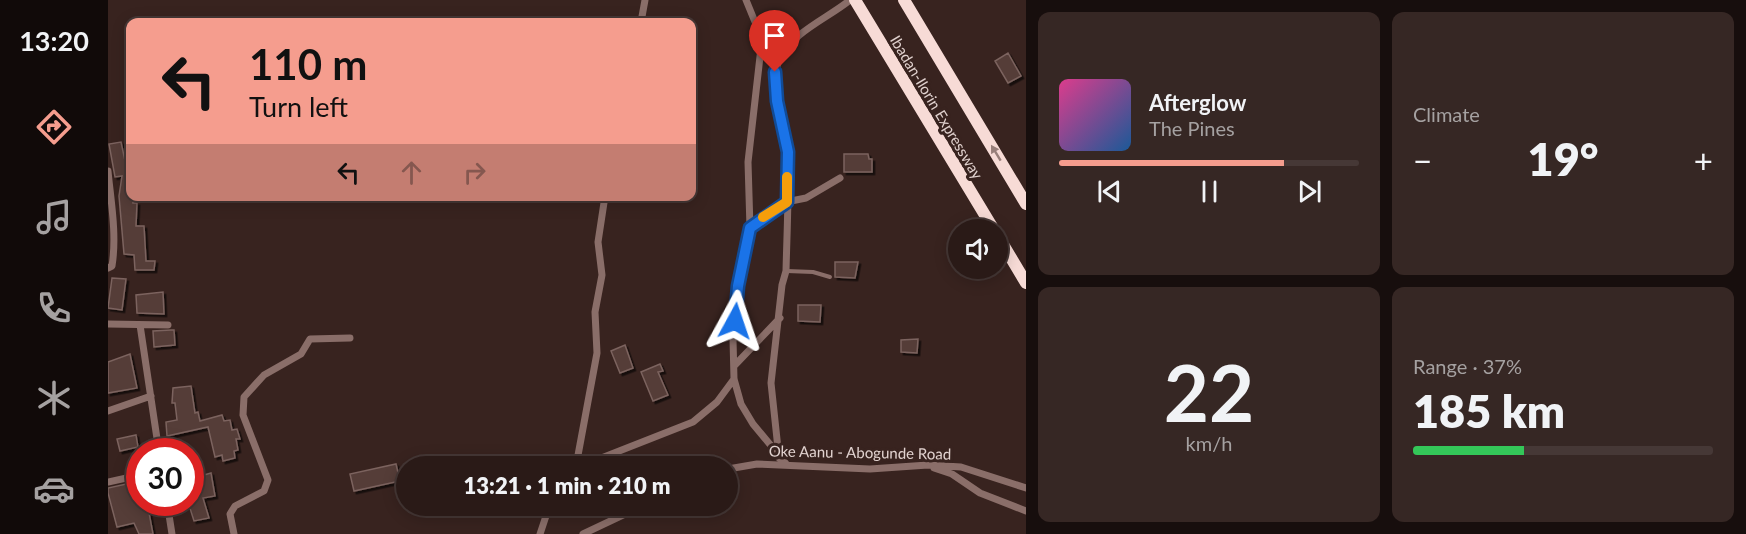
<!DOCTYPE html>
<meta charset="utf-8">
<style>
:root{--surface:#2a1a17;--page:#362724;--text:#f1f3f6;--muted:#a5a1a1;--line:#463836;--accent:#f59d8e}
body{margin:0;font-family:Lato,sans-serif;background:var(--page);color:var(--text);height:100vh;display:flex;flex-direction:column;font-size:22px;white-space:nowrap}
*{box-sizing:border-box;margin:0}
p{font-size:20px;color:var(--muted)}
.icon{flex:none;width:33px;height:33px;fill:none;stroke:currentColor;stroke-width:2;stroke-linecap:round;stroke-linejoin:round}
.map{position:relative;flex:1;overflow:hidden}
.details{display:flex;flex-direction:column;gap:12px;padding:12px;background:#170e0d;width:720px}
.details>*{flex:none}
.hud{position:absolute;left:18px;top:18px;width:570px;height:183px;border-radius:12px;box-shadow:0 3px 15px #0003,0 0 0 2px var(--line);background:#f59d8e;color:#111;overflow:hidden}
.fabs{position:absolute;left:840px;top:219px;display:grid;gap:12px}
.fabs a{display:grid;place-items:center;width:60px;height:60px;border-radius:50%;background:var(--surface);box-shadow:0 3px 15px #0003,0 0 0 2px var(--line);font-size:30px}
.speed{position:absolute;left:18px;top:438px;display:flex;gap:12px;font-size:30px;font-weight:700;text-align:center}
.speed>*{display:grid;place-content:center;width:78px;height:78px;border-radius:50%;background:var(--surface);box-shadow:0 3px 15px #0003,0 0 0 2px var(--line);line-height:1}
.speed .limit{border:9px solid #d22;background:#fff;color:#111}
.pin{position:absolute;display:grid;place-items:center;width:51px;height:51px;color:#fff;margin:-62px -26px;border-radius:50% 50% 50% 0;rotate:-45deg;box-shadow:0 0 6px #0007}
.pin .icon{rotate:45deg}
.me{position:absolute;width:66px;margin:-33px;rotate:5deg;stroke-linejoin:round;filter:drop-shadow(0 0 4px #0008)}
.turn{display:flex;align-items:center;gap:21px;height:126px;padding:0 24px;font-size:27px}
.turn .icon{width:78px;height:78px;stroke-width:2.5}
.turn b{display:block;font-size:42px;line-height:51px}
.lanes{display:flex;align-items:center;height:57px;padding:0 24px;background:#0003;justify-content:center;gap:30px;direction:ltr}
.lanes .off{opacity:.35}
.big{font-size:45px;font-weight:800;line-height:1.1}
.details .tile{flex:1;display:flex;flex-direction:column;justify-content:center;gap:9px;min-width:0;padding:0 21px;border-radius:12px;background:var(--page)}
.details .dial{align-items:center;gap:0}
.dial b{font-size:78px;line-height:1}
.song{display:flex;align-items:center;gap:18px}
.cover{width:72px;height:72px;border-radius:9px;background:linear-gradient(135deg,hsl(330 70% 55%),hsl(210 70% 35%))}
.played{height:6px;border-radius:3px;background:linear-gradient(90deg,var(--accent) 75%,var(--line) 75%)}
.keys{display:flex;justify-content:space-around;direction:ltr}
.heat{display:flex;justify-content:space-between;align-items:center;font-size:33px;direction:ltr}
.charge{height:9px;border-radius:4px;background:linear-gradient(90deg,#34c759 37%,var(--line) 0)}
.details .tiles{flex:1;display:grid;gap:12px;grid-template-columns:repeat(2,1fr)}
.trip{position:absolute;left:288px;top:456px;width:342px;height:60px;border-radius:30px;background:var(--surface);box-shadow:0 3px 15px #0003,0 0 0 2px var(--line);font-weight:800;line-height:60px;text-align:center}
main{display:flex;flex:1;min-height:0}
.tab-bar{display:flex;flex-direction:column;width:108px;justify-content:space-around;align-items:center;background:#110a09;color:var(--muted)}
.tab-bar .icon{width:42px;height:42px}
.tab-bar .active{color:var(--accent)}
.tab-bar b{font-size:27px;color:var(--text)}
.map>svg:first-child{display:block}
.building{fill:#543d39;stroke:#7c635e;stroke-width:1.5;filter:url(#shadow)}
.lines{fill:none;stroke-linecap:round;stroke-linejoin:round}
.service{stroke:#8a6e69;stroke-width:4}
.minor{stroke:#8a6e69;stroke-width:7}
.motorway{stroke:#f7dbd6;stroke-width:12}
.oneway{fill:#987f7a}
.route-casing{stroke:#114b97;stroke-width:15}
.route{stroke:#1a73e8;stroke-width:10}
.slow{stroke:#f59e0b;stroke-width:10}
.labels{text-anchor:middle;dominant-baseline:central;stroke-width:6;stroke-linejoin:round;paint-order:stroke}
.street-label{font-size:15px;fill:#e1d2cf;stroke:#38231f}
</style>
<main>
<nav class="tab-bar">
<b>13:20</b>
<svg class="icon active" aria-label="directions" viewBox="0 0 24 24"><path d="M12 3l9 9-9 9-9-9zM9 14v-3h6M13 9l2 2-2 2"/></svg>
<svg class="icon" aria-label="music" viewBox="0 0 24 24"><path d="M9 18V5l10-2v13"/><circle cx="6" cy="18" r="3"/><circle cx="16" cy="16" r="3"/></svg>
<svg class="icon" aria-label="phone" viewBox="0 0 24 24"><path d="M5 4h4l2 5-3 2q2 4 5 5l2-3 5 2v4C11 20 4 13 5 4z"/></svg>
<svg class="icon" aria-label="climate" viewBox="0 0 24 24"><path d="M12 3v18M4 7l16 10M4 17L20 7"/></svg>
<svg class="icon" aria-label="car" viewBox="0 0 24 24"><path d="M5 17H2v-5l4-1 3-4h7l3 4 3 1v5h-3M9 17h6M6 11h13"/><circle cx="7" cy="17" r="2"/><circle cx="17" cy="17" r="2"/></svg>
</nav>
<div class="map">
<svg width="918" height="534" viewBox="0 0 918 534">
<defs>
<filter id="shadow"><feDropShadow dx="2.5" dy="2.5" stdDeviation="0" flood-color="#0009"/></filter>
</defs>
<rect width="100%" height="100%" fill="#38231f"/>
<path class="building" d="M900,53l13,23 -13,7 -13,-22z
M13,142l9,42v12h3v7h4l-1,23h8l2,35h9l-1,9h-19l-1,-15 -10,-1 -5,-58 3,-20 -7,1 -6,-33z
M736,154h24l1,5h3v13h-28z
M727,262h23l-3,16 -20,-1z
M4,278l14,1 -4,31 -14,-2z
M55,292l1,22 -27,-1 -1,-18z
M690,305h23l-1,17 -22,-1z
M63,330h3l1,15 -21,2 -1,-16z
M810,339l-1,14 -16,-1v-12z
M517,345l8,23 -13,5 -9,-22z
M22,354l7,34 -29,5v-31z
M552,364l3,7 -5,1 10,23 -15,6 -12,-29z
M83,386l4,27 3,-1 2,9 22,-6 2,6 6,-1 2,10 5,-1 3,10h-4l2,11 -4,1 1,7 -12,3 -1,-6 -7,2 -7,-30 -41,9 -1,-14 11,-2 -2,-17h-3l1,-15z
M28,435l2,12 -18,4 -3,-12z
M288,464l4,17 -46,10 -4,-17z
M103,473l4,23 -12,2 6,20 -15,3 -6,-19h2v-23z
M32,481v8l-4,1 3,14 8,-2 6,32h-14l-5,-11 -17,4 -9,-34v-5z"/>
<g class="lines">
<path class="service" d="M679,271l26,1 17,5"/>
<path class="minor" d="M638,0l16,39 -14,123 2,66 -12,58 -5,53 1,40 7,25 12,20 34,41
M533,22l4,-22
M0,171c3,31 9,64 4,95l-4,2
M642,228l36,-26 20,-4 34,-20
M0,324l60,1
M32,325l19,127
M626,366l46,-48
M0,411l43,-15
M671,458l-8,-75 11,-98 4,-14c1,-40 3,-80 2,-119 -2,-31 -22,-64 -8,-94 13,-26 48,-40 70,-58
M468,466l21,-113 -2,-41 7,-37 -4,-33 7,-46
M473,466l112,-44 24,-20 17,-23
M826,468l18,6 28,19 46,18
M620,469l29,-5 113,5 58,-4 33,2 65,21
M0,482l32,-7
M59,502l5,32
M126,534l-4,-20 5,-8 29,-15 4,-11 -25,-65 1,-18 20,-22 37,-21 9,-15 40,-1
M432,534l7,-21 5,-7
M475,534l59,-28"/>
<path class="motorway" d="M747,0l139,230
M796,0l122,204
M890,236l28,47"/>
</g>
<defs><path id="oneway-solid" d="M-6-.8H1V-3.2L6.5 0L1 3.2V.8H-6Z" transform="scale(1.5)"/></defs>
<use class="oneway" href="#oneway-solid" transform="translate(888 153) rotate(-121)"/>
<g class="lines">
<g class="route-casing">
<path id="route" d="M627,321l3,-35 12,-58 37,-26 1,-50 -11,-51 -2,-29"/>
</g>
<use href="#route" class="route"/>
<path class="slow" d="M655,217l24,-15v-25"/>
</g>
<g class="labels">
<g class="street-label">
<text transform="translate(829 107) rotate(59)">Ibadan-Ilorin Expressway</text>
<text transform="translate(752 452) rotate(1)">Oke Aanu - Abogunde Road</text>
</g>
</g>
</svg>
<div class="fabs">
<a><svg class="icon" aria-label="sound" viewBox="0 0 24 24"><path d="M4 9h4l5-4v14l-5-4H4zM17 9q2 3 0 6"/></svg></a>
</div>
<div class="speed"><div class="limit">30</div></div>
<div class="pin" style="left:667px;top:72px;background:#d93025"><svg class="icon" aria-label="arrive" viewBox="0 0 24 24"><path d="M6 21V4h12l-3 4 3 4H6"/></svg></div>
<svg class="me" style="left:627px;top:321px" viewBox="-20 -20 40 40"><path d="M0-17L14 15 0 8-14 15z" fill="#1a73e8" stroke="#fff" stroke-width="4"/></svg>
<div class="trip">13:21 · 1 min · 210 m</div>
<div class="hud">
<div class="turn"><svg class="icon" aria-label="left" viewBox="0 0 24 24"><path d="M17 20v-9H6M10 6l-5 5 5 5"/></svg><div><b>110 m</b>Turn left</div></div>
<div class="lanes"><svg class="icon" aria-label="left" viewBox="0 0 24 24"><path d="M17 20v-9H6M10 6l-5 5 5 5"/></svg><svg class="icon off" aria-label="ahead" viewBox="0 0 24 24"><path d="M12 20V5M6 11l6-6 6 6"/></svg><svg class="icon off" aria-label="right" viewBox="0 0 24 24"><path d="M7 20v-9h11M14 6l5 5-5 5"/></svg></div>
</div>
</div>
<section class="details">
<div class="tiles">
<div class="tile">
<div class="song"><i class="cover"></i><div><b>Afterglow</b><p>The Pines</p></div></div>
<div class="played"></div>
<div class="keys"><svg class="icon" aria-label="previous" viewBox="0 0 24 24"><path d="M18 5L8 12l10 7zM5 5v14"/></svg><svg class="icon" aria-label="pause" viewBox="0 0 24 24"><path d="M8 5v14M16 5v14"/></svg><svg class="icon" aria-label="next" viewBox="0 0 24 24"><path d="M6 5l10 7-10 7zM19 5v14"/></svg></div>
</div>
<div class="tile"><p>Climate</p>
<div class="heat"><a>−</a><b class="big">19°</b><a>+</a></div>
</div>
<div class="tile dial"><b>22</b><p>km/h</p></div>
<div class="tile"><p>Range · 37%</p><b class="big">185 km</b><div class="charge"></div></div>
</div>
</section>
</main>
